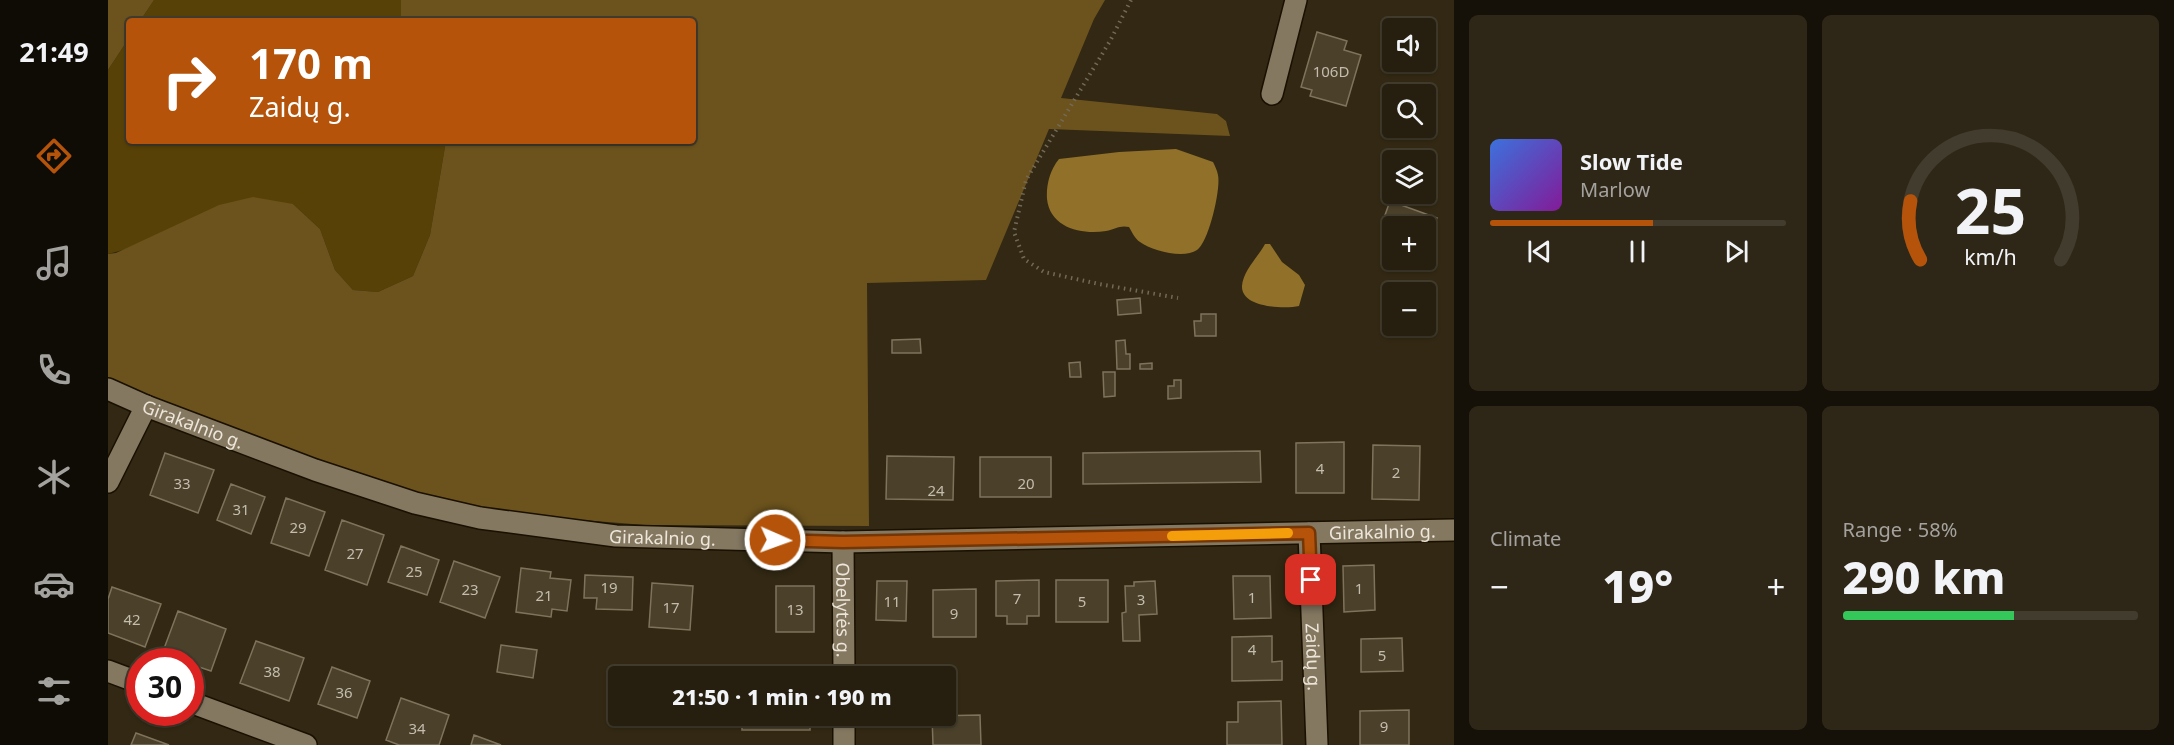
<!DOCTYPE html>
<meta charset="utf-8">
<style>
:root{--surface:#261e0e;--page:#2e2717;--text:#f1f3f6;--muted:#a4a29e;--line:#423c2e;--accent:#b45309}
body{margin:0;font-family:"Noto Sans",sans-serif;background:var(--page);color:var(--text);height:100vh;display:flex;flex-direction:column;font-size:22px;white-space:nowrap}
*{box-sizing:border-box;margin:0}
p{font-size:20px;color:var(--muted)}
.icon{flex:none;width:33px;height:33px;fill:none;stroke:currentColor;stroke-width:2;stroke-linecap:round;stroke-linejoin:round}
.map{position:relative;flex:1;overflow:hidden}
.panel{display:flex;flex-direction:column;gap:15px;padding:15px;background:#151008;width:720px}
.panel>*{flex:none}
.banner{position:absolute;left:18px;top:18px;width:570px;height:126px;border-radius:6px;box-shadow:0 2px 4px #0004,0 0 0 2px var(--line);background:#b45309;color:#fff;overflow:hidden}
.buttons{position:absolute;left:1274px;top:18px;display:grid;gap:12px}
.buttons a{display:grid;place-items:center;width:54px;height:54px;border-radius:6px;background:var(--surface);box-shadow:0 2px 4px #0004,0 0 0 2px var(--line);font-size:30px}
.speed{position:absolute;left:18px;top:648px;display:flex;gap:12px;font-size:30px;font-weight:700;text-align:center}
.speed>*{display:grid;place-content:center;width:78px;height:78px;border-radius:50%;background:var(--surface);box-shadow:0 2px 4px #0004,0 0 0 2px var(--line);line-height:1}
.speed .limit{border:9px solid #d22;background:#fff;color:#111}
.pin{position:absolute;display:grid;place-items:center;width:51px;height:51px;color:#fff;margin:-26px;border-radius:12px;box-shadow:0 3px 9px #0006}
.me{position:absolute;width:66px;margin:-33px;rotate:92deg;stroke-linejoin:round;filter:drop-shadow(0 0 4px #0008)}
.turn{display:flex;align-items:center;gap:21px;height:126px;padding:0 24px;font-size:27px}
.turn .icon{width:78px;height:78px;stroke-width:2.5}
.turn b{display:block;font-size:42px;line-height:51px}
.big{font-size:45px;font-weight:800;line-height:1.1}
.panel .widget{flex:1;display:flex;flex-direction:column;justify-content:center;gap:9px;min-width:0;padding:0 21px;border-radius:9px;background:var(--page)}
.panel .dial{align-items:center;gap:0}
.dial svg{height:156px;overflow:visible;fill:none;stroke:var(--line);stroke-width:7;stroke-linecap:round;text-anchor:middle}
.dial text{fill:var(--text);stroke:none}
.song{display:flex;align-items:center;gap:18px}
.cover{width:72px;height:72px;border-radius:9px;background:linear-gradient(135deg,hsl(220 70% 55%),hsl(290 70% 35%))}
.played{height:6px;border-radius:3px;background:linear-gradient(90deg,var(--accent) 55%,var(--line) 55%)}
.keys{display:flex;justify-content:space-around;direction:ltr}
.heat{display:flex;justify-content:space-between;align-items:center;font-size:33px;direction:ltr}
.charge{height:9px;border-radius:4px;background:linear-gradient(90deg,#34c759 58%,var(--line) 0)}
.panel .tiles{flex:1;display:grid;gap:15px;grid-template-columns:repeat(2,1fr)}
.trip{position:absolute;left:500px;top:666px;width:348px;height:60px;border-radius:6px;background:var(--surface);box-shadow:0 2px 4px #0004,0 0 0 2px var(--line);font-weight:800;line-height:60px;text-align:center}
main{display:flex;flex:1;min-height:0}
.menu{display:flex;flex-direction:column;width:108px;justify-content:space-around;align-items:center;background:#0f0c06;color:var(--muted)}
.menu .icon{width:42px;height:42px}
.menu .on{color:var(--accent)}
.menu b{font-size:27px;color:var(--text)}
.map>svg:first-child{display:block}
.green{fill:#584106}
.forest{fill:#6c531d}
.water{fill:#917029}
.building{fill:#4b402a;stroke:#7f735c;stroke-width:1.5}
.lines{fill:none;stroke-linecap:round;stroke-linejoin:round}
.street-casing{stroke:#1a1000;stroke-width:24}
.path{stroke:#726957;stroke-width:4;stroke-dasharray:1.5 4.5;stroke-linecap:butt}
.street{stroke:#847861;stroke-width:21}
.route-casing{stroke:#753606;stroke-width:15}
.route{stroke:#b45309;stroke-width:10}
.slow{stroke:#f59e0b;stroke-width:10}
.labels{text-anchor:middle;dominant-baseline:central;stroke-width:6;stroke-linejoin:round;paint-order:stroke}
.number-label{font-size:15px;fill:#c4bcad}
.street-label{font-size:18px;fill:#ede6d9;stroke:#281e09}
</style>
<main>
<nav class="menu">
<b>21:49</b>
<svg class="icon on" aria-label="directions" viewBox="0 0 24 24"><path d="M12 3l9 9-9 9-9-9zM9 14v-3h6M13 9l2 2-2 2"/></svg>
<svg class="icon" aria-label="music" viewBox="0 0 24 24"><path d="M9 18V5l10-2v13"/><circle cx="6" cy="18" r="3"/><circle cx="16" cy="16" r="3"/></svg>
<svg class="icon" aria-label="phone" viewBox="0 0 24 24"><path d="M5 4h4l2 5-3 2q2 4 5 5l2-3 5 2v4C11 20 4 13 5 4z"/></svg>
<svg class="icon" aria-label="climate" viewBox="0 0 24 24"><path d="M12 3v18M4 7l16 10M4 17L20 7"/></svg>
<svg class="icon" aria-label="car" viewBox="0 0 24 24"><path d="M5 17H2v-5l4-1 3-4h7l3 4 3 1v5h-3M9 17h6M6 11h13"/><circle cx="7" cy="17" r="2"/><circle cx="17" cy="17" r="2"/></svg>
<svg class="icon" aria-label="filters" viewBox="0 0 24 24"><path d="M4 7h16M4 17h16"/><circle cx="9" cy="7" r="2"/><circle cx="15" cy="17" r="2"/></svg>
</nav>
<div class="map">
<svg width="1346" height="745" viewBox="0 0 1346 745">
<rect width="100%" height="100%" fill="#322813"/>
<path class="green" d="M46,0h247v21h-261z
M21,38v103h317l-16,94 -17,41 -35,16 -25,-2 -18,-20 -15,-41 -27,-25 -185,50v-184z"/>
<path class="forest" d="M0,0h46l-14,21h-11v17l-21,32z
M293,0h704l-11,19 -33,79 156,16 9,7 4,15 -181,-7 -63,151 -119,3 2,243 -224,-1 -113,-9 -100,-18 -100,-28 -224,-92v-124l8,-1 103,-48 34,-8 40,7 27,25 15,41 18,20 25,2 35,-16 17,-41 16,-94h247v-120h-292z"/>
<path class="water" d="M1068,149l37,13c2,4 4,8 5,13 3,13 -9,67 -21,75 -13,9 -45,1 -57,-8 -5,-3 -8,-10 -11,-15 -9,-2 -14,2 -23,4 -24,4 -56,-3 -59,-32 -1,-14 3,-29 12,-40l60,-7z
M1157,244h5l12,18 17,13 6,10 -6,21c-14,3 -58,2 -57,-20 1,-15 16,-29 23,-42z"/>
<path class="building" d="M1209,32l30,9 -3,9 17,5 -15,51 -36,-10 2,-6 -11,-3z
M1294,149l27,11 -4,10v-10h-27z
M1282,201l47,17 -5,13 -5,-1 -2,7v-11h-30l2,-6 -12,-5z
M1032,298l1,15 -23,2 -1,-15z
M1093,314h15v22h-21l-1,-15h7z
M812,339l1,14h-29v-13z
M1017,340l1,14h4v15h-13l-1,-28z
M972,362l1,15h-11l-1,-14z
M1044,363v6h-12v-5z
M995,372h12v24l-11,1z
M1066,380h7v18l-13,1v-13h6z
M1236,442v51h-48v-50z
M1265,445l47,1 -1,54 -47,-1z
M1152,451l1,31 -178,2v-31z
M57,453l49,17 -16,43 -48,-18z
M779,456l67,1 -1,43 -67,-1z
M872,457h71v40h-71z
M123,484l34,13 -14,37 -34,-14z
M178,498l39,14 -16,44 -38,-13z
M234,520l42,15 -17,50 -42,-15z
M293,546l38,14 -12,35 -39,-13z
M346,561l46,16 -15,41 -45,-16z
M1266,565l1,45 -31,2 -1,-46z
M413,568l30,4 -1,6 21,2 -4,31 -15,-2 -1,8 -35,-5z
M477,575l48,2 -1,33 -36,-1 1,-11h-13z
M1125,576h37l1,42 -37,1z
M931,580v36h-12v8h-20v-8h-11v-35z
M948,580h52v42h-52z
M769,581h30l-1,40 -30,-1z
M1047,581l2,33 -18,1 1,26h-17l-1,-28 4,-1 -1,-26h9v-4z
M544,583l41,3 -3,44 -41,-3z
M668,586h38v46h-38z
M4,587l49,17 -16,43 -37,-14v-34z
M868,589v48h-43v-47z
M70,611l48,18 -15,42 -21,-7v-2h-6l-22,-8z
M1164,636v26l10,-1v19l-50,1v-44z
M1294,638l1,33 -42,1v-33z
M148,641l48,17 -15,43 -49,-18z
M393,645l36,5 -4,28 -36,-6z
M224,667l38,14 -13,37 -39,-14z
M293,698l48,17 -10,30h-40l-13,-5z
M1173,701l1,44h-55v-23h11v-20z
M1301,710v35h-49v-34z
M872,715l1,30h-48l-1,-29z
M634,716h68v14h-68z
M28,733l33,12h-38z
M366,735l27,10h-30z"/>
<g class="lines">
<g class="street-casing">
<g id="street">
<path d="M1164,94l24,-94"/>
<path id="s1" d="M0,389l38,17 169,64 100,33 65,15 136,18 227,6 611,-12"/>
<path d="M0,482l38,-76"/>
<path id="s2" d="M1201,533l8,212"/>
<path id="s3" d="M735,542l1,134"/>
<path d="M0,671l32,12"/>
<path d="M82,702l116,43"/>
<path d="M736,716v29"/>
</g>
</g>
<path class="path" d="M1023,0l-21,41 -84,139 -12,52 10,27 20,13 55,12 79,14"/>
<use href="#street" class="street"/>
</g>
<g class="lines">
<g class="route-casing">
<path id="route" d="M667,540l68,2 466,-9 2,47"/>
</g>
<use href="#route" class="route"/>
<path class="slow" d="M1064,536l116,-3"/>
</g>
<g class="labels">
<g class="number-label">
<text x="1223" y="71">106D</text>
<text x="1212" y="468">4</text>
<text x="1288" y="472">2</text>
<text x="74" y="483">33</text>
<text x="918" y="483">20</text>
<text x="828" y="490">24</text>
<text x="133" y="509">31</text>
<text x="190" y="527">29</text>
<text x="247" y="553">27</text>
<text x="306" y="571">25</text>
<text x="501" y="587">19</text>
<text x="1251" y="588">1</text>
<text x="362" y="589">23</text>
<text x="436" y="595">21</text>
<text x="1144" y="597">1</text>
<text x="909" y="598">7</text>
<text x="1033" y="599">3</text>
<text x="784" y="601">11</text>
<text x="974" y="601">5</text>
<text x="563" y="607">17</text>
<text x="687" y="609">13</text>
<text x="846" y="613">9</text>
<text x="24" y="619">42</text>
<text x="1144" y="649">4</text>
<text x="1274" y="655">5</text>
<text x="164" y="671">38</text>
<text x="236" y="692">36</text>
<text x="1276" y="726">9</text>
<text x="309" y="728">34</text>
</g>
<g class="street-label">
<text stroke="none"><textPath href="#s1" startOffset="92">Girakalnio g.</textPath></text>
<text stroke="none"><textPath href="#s1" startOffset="1298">Girakalnio g.</textPath></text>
<text stroke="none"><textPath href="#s1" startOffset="578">Girakalnio g.</textPath></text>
<text stroke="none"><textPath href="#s3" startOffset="68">Obelytės g.</textPath></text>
<text stroke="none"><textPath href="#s2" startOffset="124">Zaidų g.</textPath></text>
</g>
</g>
</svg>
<div class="buttons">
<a><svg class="icon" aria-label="sound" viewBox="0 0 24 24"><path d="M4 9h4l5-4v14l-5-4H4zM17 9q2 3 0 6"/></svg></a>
<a><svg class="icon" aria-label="search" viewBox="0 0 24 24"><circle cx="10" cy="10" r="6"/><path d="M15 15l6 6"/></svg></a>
<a><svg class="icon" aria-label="layers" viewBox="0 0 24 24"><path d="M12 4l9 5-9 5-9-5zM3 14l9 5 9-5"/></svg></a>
<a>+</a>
<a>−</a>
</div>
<div class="speed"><div class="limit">30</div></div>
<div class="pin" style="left:1203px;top:580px;background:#d93025"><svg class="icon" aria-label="arrive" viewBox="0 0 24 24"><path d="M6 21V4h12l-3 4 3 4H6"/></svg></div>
<svg class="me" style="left:667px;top:540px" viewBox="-20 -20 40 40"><circle r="17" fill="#b45309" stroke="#fff" stroke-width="3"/><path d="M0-11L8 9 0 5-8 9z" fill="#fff"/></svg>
<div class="trip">21:50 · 1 min · 190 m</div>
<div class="banner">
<div class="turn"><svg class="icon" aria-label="right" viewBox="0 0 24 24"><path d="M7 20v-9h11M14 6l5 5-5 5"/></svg><div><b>170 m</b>Zaidų g.</div></div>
</div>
</div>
<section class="panel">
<div class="tiles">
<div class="widget">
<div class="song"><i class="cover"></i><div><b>Slow Tide</b><p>Marlow</p></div></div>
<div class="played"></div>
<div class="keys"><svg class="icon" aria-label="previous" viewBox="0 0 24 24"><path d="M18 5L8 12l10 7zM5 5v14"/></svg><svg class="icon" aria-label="pause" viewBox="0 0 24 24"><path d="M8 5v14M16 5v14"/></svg><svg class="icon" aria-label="next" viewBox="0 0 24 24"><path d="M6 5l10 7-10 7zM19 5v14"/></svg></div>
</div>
<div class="widget dial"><svg viewBox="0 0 100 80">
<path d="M14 69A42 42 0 1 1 86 69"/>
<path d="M14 69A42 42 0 0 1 9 39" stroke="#b45309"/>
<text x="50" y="56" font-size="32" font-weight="700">25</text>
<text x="50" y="72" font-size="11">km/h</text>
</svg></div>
<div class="widget"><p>Climate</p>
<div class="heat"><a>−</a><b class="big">19°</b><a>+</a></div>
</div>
<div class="widget"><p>Range · 58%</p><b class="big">290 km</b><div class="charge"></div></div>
</div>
</section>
</main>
